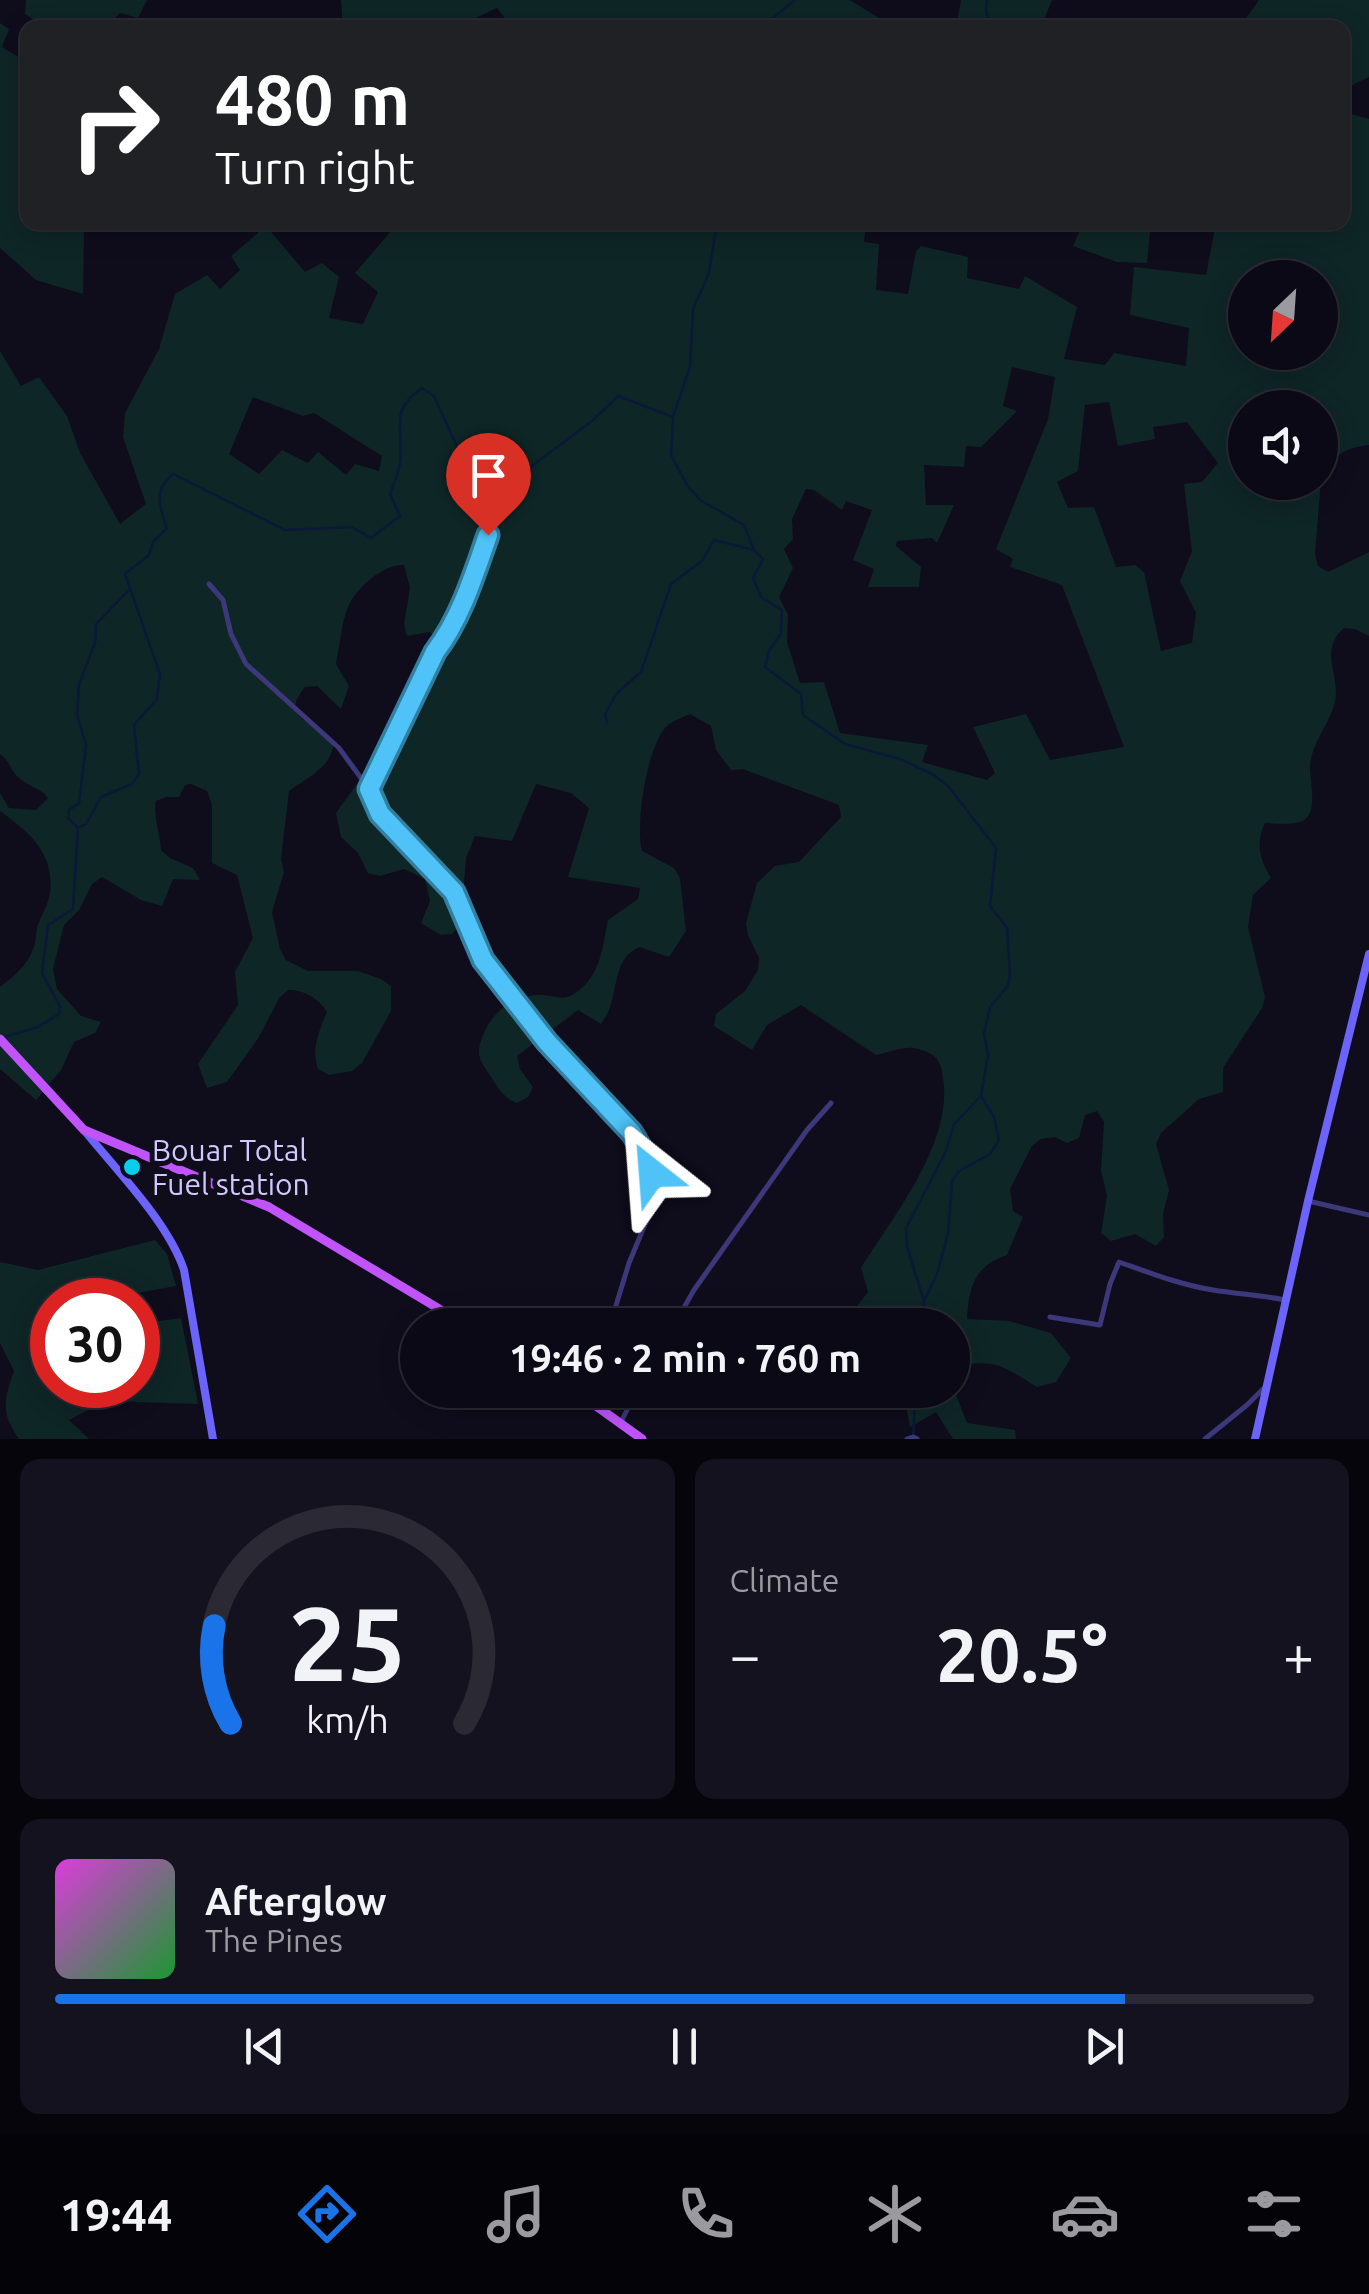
<!DOCTYPE html>
<meta charset="utf-8">
<style>
:root{--surface:#0b0915;--page:#14121e;--text:#f1f3f6;--muted:#9a9aa0;--line:#2b2a34;--accent:#1a73e8}
body{margin:0;font-family:Ubuntu,sans-serif;background:var(--page);color:var(--text);height:100vh;display:flex;flex-direction:column;font-size:38px;white-space:nowrap}
*{box-sizing:border-box;margin:0}
p{font-size:32px;color:var(--muted)}
.icon{flex:none;width:55px;height:55px;fill:none;stroke:currentColor;stroke-width:2;stroke-linecap:round;stroke-linejoin:round}
.map{position:relative;height:1439px;overflow:hidden}
.sheet{display:flex;flex-direction:column;gap:20px;padding:20px;background:#06050c;flex:1}
.sheet>*{flex:none}
.banner{position:absolute;left:20px;top:20px;width:1330px;height:210px;border-radius:20px;box-shadow:0 5px 25px #0003,0 0 0 2px var(--line);background:#202124;color:#fff;overflow:hidden}
.needle{width:65px;rotate:205deg}
.buttons{position:absolute;left:1228px;top:260px;display:grid;gap:20px}
.buttons a{display:grid;place-items:center;width:110px;height:110px;border-radius:50%;background:var(--surface);box-shadow:0 5px 25px #0003,0 0 0 2px var(--line);font-size:50px}
.speed{position:absolute;left:30px;top:1278px;display:flex;gap:20px;font-size:50px;font-weight:700;text-align:center}
.speed>*{display:grid;place-content:center;width:130px;height:130px;border-radius:50%;background:var(--surface);box-shadow:0 5px 25px #0003,0 0 0 2px var(--line);line-height:1}
.speed .limit{border:15px solid #d22;background:#fff;color:#111}
.pin{position:absolute;display:grid;place-items:center;width:85px;height:85px;color:#fff;margin:-102px -42px;border-radius:50% 50% 50% 0;rotate:-45deg;box-shadow:0 0 10px #0007}
.pin .icon{rotate:45deg}
.me{position:absolute;width:110px;margin:-55px;rotate:332deg;stroke-linejoin:round;filter:drop-shadow(0 0 8px #0008)}
.turn{display:flex;align-items:center;gap:35px;height:210px;padding:0 30px;font-size:45px}
.turn .icon{width:130px;height:130px;stroke-width:2.5}
.turn b{display:block;font-size:70px;line-height:85px}
.big{font-size:75px;font-weight:600;line-height:1.1}
.sheet .card{flex:1;display:flex;flex-direction:column;justify-content:center;gap:15px;min-width:0;padding:0 35px;border-radius:20px;background:var(--page)}
.sheet .dial{align-items:center;gap:0}
.dial svg{height:260px;overflow:visible;fill:none;stroke:var(--line);stroke-width:7;stroke-linecap:round;text-anchor:middle}
.dial text{fill:var(--text);stroke:none}
.song{display:flex;align-items:center;gap:30px}
.cover{width:120px;height:120px;border-radius:15px;background:linear-gradient(135deg,hsl(300 70% 55%),hsl(130 70% 35%))}
.played{height:10px;border-radius:5px;background:linear-gradient(90deg,var(--accent) 85%,var(--line) 85%)}
.keys{display:flex;justify-content:space-around;direction:ltr}
.heat{display:flex;justify-content:space-between;align-items:center;font-size:55px;direction:ltr}
.sheet .tiles{flex:1;display:grid;gap:20px;grid-template-columns:1fr 1fr}
.card:last-child{grid-column:span 2}
.trip{position:absolute;left:400px;top:1308px;width:570px;height:100px;border-radius:50px;background:var(--surface);box-shadow:0 5px 25px #0003,0 0 0 2px var(--line);font-weight:600;line-height:100px;text-align:center}
.dock{display:flex;height:160px;justify-content:space-around;align-items:center;background:#040408;color:var(--muted)}
.dock .icon{width:70px;height:70px}
.dock .active{color:var(--accent)}
.dock b{font-size:45px;color:var(--text)}
.map>svg:first-child{display:block}
.green{fill:#0f2626;fill-rule:evenodd}
.lines{fill:none;stroke-linecap:round;stroke-linejoin:round}
.stream{stroke:#0a1938;stroke-width:2.5}
.street{stroke:#3d387a;stroke-width:5}
.secondary{stroke:#6b63fa;stroke-width:8}
.primary{stroke:#c054fa;stroke-width:9}
.route-casing{stroke:#337fa1;stroke-width:25}
.route{stroke:#4fc3f7;stroke-width:18}
.poi-dot{fill:#07ceeb;stroke:#0f0c1c;stroke-width:4}
.labels{text-anchor:middle;dominant-baseline:central;stroke-width:10;stroke-linejoin:round;paint-order:stroke}
.poi-label{font-size:30px;fill:#d1c9fd;stroke:#0f0c1c;text-anchor:start}
</style>
<div class="map">
<svg width="1369" height="1439" viewBox="0 0 1369 1439">
<rect width="100%" height="100%" fill="#0f0c1c"/>
<path class="green" d="M26,0h121l-9,18 -18,-5 -15,15 -60,-1 -20,-13z
M341,0h509l43,27 -381,1 -15,-20 -41,19h-113z
M961,0h91l-11,27h-85z
M1259,0h110v77l-17,8 -9,25 -1,-82 -102,-1z
M0,23l9,6 -7,18 25,15 1,160 90,1 -34,8 -1,63 -47,-14 -36,-32z
M1343,112l26,7v326c-24,3 -40,11 -48,35l-6,74 3,12 10,6 41,-20v84l-14,-7 -11,-1c-23,20 -8,41 -8,66 -1,25 -26,48 -26,74 0,14 8,43 -6,52 -10,6 -28,3 -39,3 -10,21 -5,36 6,55l-18,17 -5,32 17,70 -3,11 -39,60v24l-24,7 -38,34 -5,11 13,46 -6,24 1,23 -8,9 -21,-12 -24,7 -10,-8 6,-37 -6,-25 3,-49 -7,-11 -12,4 -6,23 -12,5 -12,-6 -14,2 -9,7 -22,43 3,22 10,6 -16,38c-33,12 -38,31 -40,64l42,2 42,12 20,25 -15,24 -19,5c-36,-22 -42,-29 -84,-20l-1,-42h-110l26,-33 -7,-24c32,-51 87,-119 83,-182 -2,-23 -5,-33 -30,-38 -11,-2 -27,5 -38,7l-75,-50 -34,20 -15,25 -38,-24 2,-12 29,-23 13,-21 1,-12 -11,-23 -2,-12 11,-40 18,-17 24,-4 42,-45 -2,-12 -96,-36 -12,1 -15,-20 -5,-24 -21,-12c-7,3 -17,7 -22,11 -21,18 -33,100 -26,126l32,17 6,10 6,53 -17,26 -29,-10c-26,10 -22,40 -31,63 -2,5 -5,9 -8,14l-23,-14 -61,46 3,13 13,18 -5,10 -11,6c-15,-5 -21,-19 -30,-32 -10,-14 -10,-21 -4,-36 10,-23 27,-38 53,-40 22,-1 28,11 49,-10 17,-18 18,-42 23,-65l30,-21 2,-11 -72,-11 21,-69 -18,-15 -35,-9 -24,57 -37,-5 -9,22 -5,66 -9,10 -11,1 -20,-12 9,-22 -5,-22 -21,-10 -24,7 -12,-3 -10,-20 -17,-16 -5,-24 35,-49 12,-3 20,-20 36,-89 -1,-12 -8,-8 -23,4 -3,-12 6,-36 -6,-23c-21,-1 -48,23 -56,42 -7,17 -8,39 -12,57l13,22 -8,23 -24,-23 -12,1c-27,33 9,34 28,52 2,27 -24,37 -44,52l-8,68 3,13 -12,40 8,37 6,11 22,11h50l23,8 10,7v25l-29,52 -10,8 -23,4 -11,-6c-7,-20 1,-38 9,-57 -9,-14 -22,-22 -39,-22l-9,8 -20,39 -32,45 -20,6 -9,-24 40,-59 -3,-33 18,-34 -16,-63 -25,-12v-58l-5,-14 -16,-7 -6,1 -6,12h-12l-11,4c-3,14 4,33 5,49l9,8 23,10 7,12 -27,-1 -11,27 -21,-6 -39,-23 -10,7 -13,26 -15,15 -11,44 4,20 24,27 20,6 -6,11 -21,9 -13,28 -25,30 -36,-31v-82c14,-11 29,-23 34,-41 3,-8 1,-16 5,-24 4,-9 9,-18 11,-29 5,-40 -21,-61 -50,-82v-18l9,15 27,2 12,-12c-8,-11 -22,-12 -31,-22 -8,-8 -7,-15 -17,-22v-403l21,35 18,-9 28,39 13,37 40,71 26,-20 -23,-67 2,-24 34,-64 16,-55 32,-19 13,14 20,-19 -9,-14 35,-30 39,46 17,-9 17,14 -10,41 34,6 15,-32 -23,-19 43,-50h468l-2,19 15,2 -3,46 32,4 8,-43 5,-5 47,11 -1,21 52,11 6,-13 52,31 -13,52 41,6 9,-12 72,13 3,-38 -59,-13 4,-48 72,8 10,-52 126,-1zM1245,278h75v74h-75zM1012,367l43,10 -7,42 -52,130 17,10 -3,8 52,18 62,162 -74,13 -24,-46 -53,13 22,46 -8,7 -65,-18 6,-17 -88,-12 -16,-51 -24,1 -13,-41 1,-27 -9,-18 14,-29 -9,-19 9,-10 -1,-20 14,-30 8,1 28,20 4,-9 26,9 -19,50 21,9 -6,18h51l2,-20 -25,-21 1,-5 35,-3 5,5 17,-38h-28l-2,-40 40,2 2,-21 15,1 36,-36 -14,-5zM253,397l50,19 11,-3 68,43 -3,15 -24,-7 -9,11 -28,-23 -10,11 -26,-13 -23,24 -30,-20zM1109,402l9,44 37,-7 -2,-12 34,-5 31,41 -16,19 -18,2 8,67 -12,30 16,32 -4,30 -31,8 -17,-79 -9,-7 -19,2 -22,-60 -26,1 -11,-26 21,-11 7,-66zM1245,408h75v74h-75z
M1083,223h68l-4,40 -30,-1 -44,-16z
M155,1240l12,14 9,32 -77,14h-47v85h86v-61l43,-6 17,86 -92,-3 -37,19 20,19h-70c-19,-27 -15,-38 -5,-68l-14,-28v-81l38,8z
M953,1387l14,36 48,7 1,9h-63l-17,-27 -26,15 -7,-37h49z"/>
<g class="lines">
<path class="stream" d="M987,0l-1,11 4,17
M754,28l20,-11 21,-17
M673,419l-2,36 16,30 13,15 44,25 10,25 9,9 -10,19 9,20 20,12 -1,23 -12,18 -4,16 36,27 2,21 42,29 55,15 34,16 14,11 48,62 -6,58 17,22 3,47 -2,11 -18,21 -6,27 4,21 -7,41 -27,28 -8,27 -40,77 1,19 17,54 -2,24
M607,723l-2,-9 12,-21 24,-21 30,-88 31,-23 12,-21 40,10
M78,828l8,-4 15,-27 31,-13 7,-10 -5,-49 23,-26 3,-25 -35,-100 24,-19 4,-13 14,-14c-8,-22 -14,-38 6,-54l112,56 67,-3 19,11 29,-22 -10,-22c4,-11 9,-22 10,-32 4,-35 -12,-50 22,-74l12,8 30,66 13,5 8,9 11,-2 9,9 18,-3 10,-15 59,-44 26,-25 55,21 17,-50 3,-58 16,-36 8,-51
M1,1038l37,-11 21,-13 1,-7 -18,-34 6,-48 25,-16 5,-81 -10,-10 1,-8 10,-7 7,-58 -9,-30 2,-31 16,-41 1,-19 32,-33
M925,1299l12,-25 11,-40 4,-53 7,-10 31,-17 9,-14 -5,-23 -13,-21
M913,1438l2,-36 6,-12"/>
<path class="street" d="M488,535c-15,40 -27,82 -53,117l-66,137 11,26 74,78 29,67 64,82 85,91 16,27 5,34 -2,16 -22,53 -19,62
M209,584l14,16 8,34 15,30 93,84 30,41
M1308,1201l61,14
M1050,1317l50,8 10,-41 9,-22c31,11 62,23 94,28 24,4 48,5 72,10
M674,1325l20,-35 113,-160 24,-27
M621,1422l16,-32
M907,1439l6,-2 4,2
M1205,1439l42,-34 18,-18"/>
<path class="secondary" d="M84,1130c33,41 84,92 100,140l29,169
M1255,1439l53,-238 61,-247"/>
<path class="primary" d="M0,1039l84,91 185,77 197,118
M574,1390l68,49"/>
</g>
<g class="lines">
<g class="route-casing">
<path id="route" d="M488,535c-14,40 -27,83 -53,117l-66,137 11,25 74,78 29,68 64,82 85,91 16,27 4,13"/>
</g>
<use href="#route" class="route"/>
</g>
<circle class="poi-dot" cx="132" cy="1167" r="10"/>
<g class="labels">
<g class="poi-label">
<text x="152" y="1150">Bouar Total<tspan x="152" dy="34">Fuel station</tspan></text>
</g>
</g>
</svg>
<div class="buttons">
<a><svg class="needle" viewBox="-14 -14 28 28"><path d="M0-13l5 13h-10z" fill="#e53935"/><path d="M0 13l5-13h-10z" fill="#9a9aa0"/></svg></a>
<a><svg class="icon" aria-label="sound" viewBox="0 0 24 24"><path d="M4 9h4l5-4v14l-5-4H4zM17 9q2 3 0 6"/></svg></a>
</div>
<div class="speed"><div class="limit">30</div></div>
<div class="pin" style="left:488px;top:535px;background:#d93025"><svg class="icon" aria-label="arrive" viewBox="0 0 24 24"><path d="M6 21V4h12l-3 4 3 4H6"/></svg></div>
<svg class="me" style="left:652px;top:1173px" viewBox="-20 -20 40 40"><path d="M0-17L14 15 0 8-14 15z" fill="#4fc3f7" stroke="#fff" stroke-width="4"/></svg>
<div class="trip">19:46 · 2 min · 760 m</div>
<div class="banner">
<div class="turn"><svg class="icon" aria-label="right" viewBox="0 0 24 24"><path d="M7 20v-9h11M14 6l5 5-5 5"/></svg><div><b>480 m</b>Turn right</div></div>
</div>
</div>
<section class="sheet">
<div class="tiles">
<div class="card dial"><svg viewBox="0 0 100 80">
<path d="M14 69A42 42 0 1 1 86 69"/>
<path d="M14 69A42 42 0 0 1 9 39" stroke="#1a73e8"/>
<text x="50" y="56" font-size="32" font-weight="700">25</text>
<text x="50" y="72" font-size="11">km/h</text>
</svg></div>
<div class="card"><p>Climate</p>
<div class="heat"><a>−</a><b class="big">20.5°</b><a>+</a></div>
</div>
<div class="card">
<div class="song"><i class="cover"></i><div><b>Afterglow</b><p>The Pines</p></div></div>
<div class="played"></div>
<div class="keys"><svg class="icon" aria-label="previous" viewBox="0 0 24 24"><path d="M18 5L8 12l10 7zM5 5v14"/></svg><svg class="icon" aria-label="pause" viewBox="0 0 24 24"><path d="M8 5v14M16 5v14"/></svg><svg class="icon" aria-label="next" viewBox="0 0 24 24"><path d="M6 5l10 7-10 7zM19 5v14"/></svg></div>
</div>
</div>
</section>
<nav class="dock">
<b>19:44</b>
<svg class="icon active" aria-label="directions" viewBox="0 0 24 24"><path d="M12 3l9 9-9 9-9-9zM9 14v-3h6M13 9l2 2-2 2"/></svg>
<svg class="icon" aria-label="music" viewBox="0 0 24 24"><path d="M9 18V5l10-2v13"/><circle cx="6" cy="18" r="3"/><circle cx="16" cy="16" r="3"/></svg>
<svg class="icon" aria-label="phone" viewBox="0 0 24 24"><path d="M5 4h4l2 5-3 2q2 4 5 5l2-3 5 2v4C11 20 4 13 5 4z"/></svg>
<svg class="icon" aria-label="climate" viewBox="0 0 24 24"><path d="M12 3v18M4 7l16 10M4 17L20 7"/></svg>
<svg class="icon" aria-label="car" viewBox="0 0 24 24"><path d="M5 17H2v-5l4-1 3-4h7l3 4 3 1v5h-3M9 17h6M6 11h13"/><circle cx="7" cy="17" r="2"/><circle cx="17" cy="17" r="2"/></svg>
<svg class="icon" aria-label="filters" viewBox="0 0 24 24"><path d="M4 7h16M4 17h16"/><circle cx="9" cy="7" r="2"/><circle cx="15" cy="17" r="2"/></svg>
</nav>
